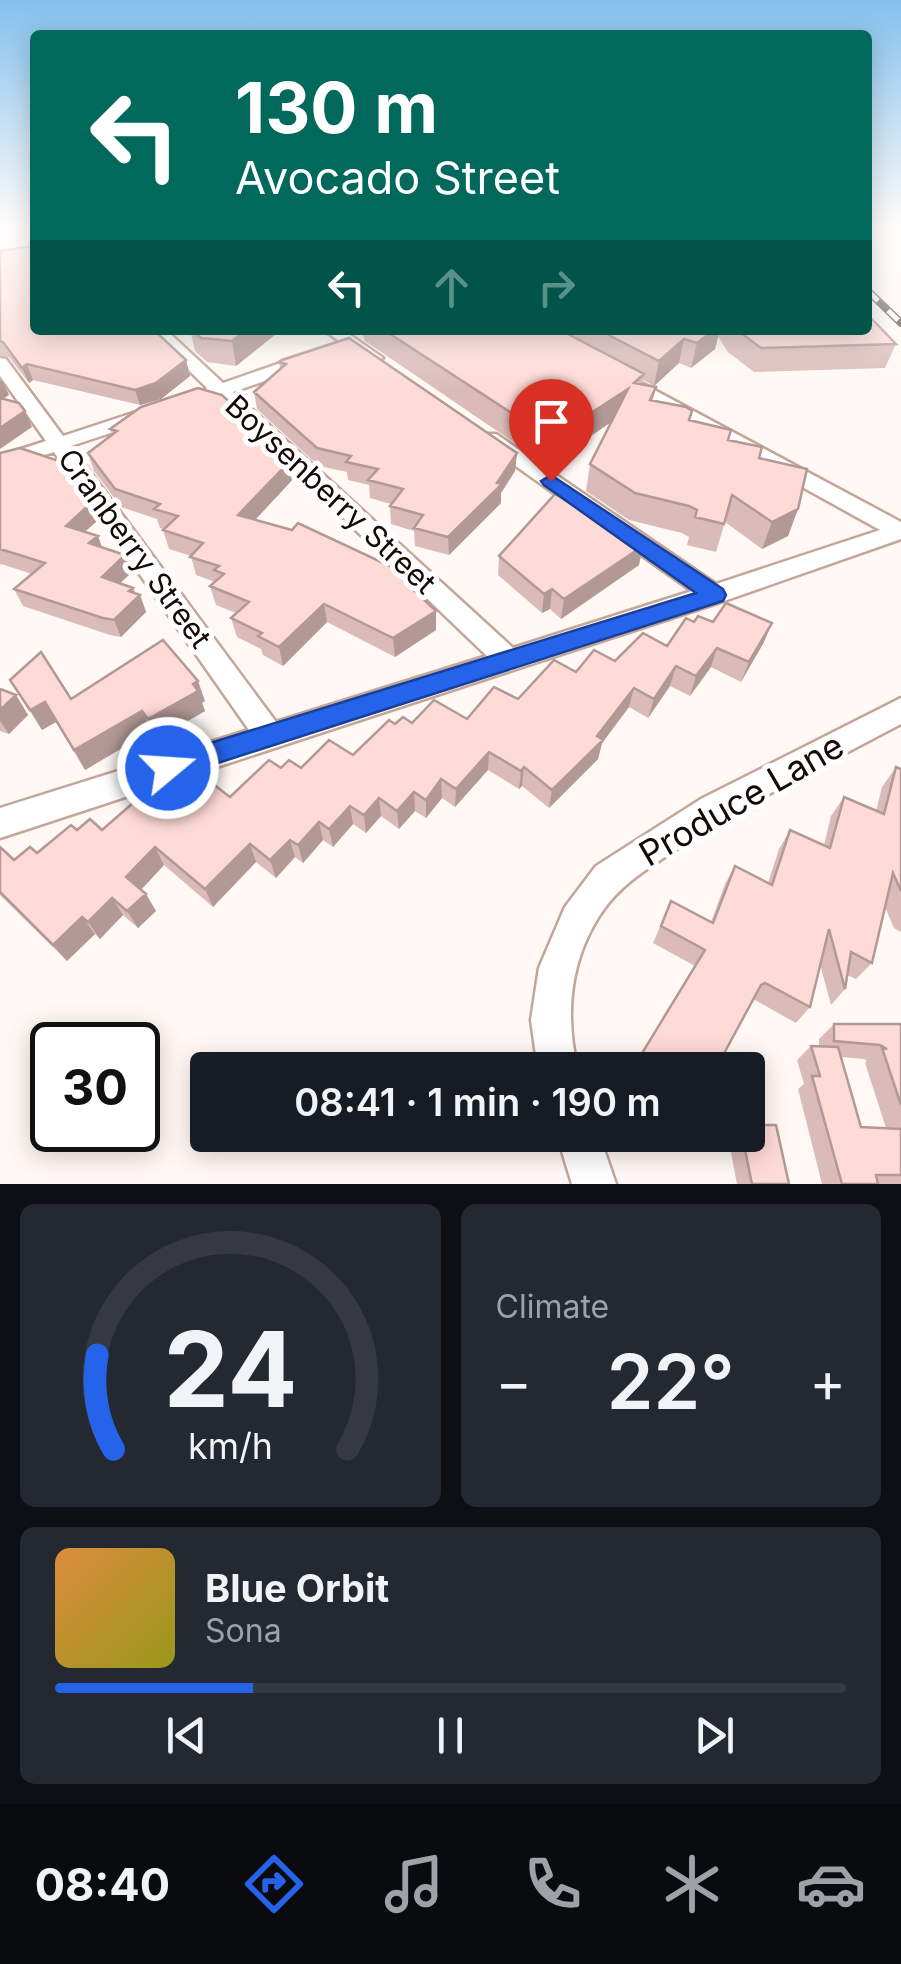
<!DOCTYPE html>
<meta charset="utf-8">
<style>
:root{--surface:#171b24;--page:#242831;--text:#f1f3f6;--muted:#9ea1a6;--line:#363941;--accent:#2563eb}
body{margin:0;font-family:Inter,sans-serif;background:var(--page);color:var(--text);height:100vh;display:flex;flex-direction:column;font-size:38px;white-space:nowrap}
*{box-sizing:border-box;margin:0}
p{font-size:32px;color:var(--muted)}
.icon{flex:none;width:55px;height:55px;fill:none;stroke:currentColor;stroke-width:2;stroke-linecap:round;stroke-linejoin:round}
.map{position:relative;height:1184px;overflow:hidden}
.panel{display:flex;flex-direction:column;gap:20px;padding:20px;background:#0d0f14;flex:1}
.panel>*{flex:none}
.guide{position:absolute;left:30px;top:30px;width:842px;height:305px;border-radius:10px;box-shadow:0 5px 25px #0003;background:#00695c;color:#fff;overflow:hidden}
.speed{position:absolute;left:30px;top:1022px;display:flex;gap:20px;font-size:50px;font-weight:700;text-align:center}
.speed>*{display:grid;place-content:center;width:130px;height:130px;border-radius:50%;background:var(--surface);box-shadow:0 5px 25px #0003;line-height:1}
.speed .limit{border:5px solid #111;border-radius:15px;background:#fff;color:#111}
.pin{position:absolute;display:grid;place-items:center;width:85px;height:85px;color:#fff;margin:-102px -42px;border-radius:50% 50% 50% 0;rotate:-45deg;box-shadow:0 0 10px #0007}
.pin .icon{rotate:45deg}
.me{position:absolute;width:110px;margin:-55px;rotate:72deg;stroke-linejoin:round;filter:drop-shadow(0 0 8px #0008)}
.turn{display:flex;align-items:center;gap:35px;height:210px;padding:0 40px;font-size:45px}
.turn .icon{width:130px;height:130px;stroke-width:2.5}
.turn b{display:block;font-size:70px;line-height:85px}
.lanes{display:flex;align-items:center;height:95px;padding:0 40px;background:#0003;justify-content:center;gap:50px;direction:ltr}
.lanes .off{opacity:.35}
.big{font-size:75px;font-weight:600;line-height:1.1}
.panel .card{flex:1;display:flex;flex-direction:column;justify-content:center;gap:15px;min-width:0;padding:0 35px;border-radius:15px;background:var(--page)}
.panel .dial{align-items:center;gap:0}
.dial svg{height:260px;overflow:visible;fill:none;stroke:var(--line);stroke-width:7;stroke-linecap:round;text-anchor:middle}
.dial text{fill:var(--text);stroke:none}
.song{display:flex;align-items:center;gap:30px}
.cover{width:120px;height:120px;border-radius:15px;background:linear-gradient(135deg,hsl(30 70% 55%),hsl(60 70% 35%))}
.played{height:10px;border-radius:5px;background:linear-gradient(90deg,var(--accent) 25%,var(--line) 25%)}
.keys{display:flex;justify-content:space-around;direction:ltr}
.heat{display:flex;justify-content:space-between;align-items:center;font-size:55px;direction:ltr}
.panel .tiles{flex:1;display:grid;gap:20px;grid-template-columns:1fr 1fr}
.card:last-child{grid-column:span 2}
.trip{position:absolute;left:190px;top:1052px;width:575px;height:100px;border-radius:10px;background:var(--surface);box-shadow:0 5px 25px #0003;font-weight:600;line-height:100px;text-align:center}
.tab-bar{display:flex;height:160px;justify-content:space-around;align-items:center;background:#090b0e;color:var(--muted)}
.tab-bar .icon{width:70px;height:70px}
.tab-bar .current{color:var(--accent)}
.tab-bar b{font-size:45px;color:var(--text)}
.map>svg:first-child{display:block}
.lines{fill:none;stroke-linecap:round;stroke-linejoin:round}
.minor-casing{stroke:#c4a698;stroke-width:5}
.minor{fill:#fff;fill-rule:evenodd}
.rail-casing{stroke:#483f3b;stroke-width:8}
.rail{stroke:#fff;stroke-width:5;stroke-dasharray:14;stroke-linecap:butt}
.wall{fill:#dabbb9;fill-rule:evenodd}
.shaded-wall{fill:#b29996}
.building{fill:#fedad7;stroke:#b29996;stroke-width:2.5}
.route{fill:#2563eb;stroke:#184099;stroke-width:2.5}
.labels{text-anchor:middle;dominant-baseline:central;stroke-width:10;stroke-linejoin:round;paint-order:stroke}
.street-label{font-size:30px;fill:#130905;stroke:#fff}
.near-street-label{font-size:35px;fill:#130905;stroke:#fff}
</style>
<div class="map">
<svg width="901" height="1184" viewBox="0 0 901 1184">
<rect width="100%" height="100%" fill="#fff8f5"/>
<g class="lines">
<g class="minor-casing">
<path id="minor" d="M148,330h18l57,53 78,-27h12v8l-80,28 280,256 179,-57 -210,-149v-8h14l220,150 164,-54 -262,-145v-8h12l271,145v17l-177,62 -724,237v-30l249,-78 -195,-278 -54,17v-13l46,-15 -46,-65v-18l6,1 57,77 76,-25h14v8l-82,27 205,276 211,-66 -270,-259 -16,1 -2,-4 8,-6z
M324,330h19l40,28 -15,4z
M901,698v26c-77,41 -155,79 -227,127 -27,18 -51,32 -70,58 -34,48 -40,105 -26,161h-40l-7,-50 8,-52 26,-61 31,-41 105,-67z
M557,1135h42l17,49h-44z"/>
</g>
<use href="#minor" class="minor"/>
<g class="rail-casing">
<path id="rail" d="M868,291l33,32"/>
</g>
<use href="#rail" class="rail"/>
</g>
<path class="wall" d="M0,251l35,79 151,30 4,16 -29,23 -21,6 -107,-25 -4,3 -20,-26 -9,-2z
M190,330h91l-45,36 -29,-4 -12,-11z
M361,330h507l28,14 -11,24 -131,4 -26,-20 -10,-16 -3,13 -24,19 -12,-5 -25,23 -11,-6 -1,4 14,3 -3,13 39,11 -2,9 38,20 31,18 39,51 -10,27 -26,13 -37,-27 -9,30 -29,-7 2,-8 -7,-4 -53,-13 -43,-29 4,-27 20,-41 -53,36 -25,-13 -4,6 -163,-111z
M279,362l238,91 -2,18 -14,22v10l-52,52 -34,-9 -1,-15 -23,-7 -1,-18 1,-2 -21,-6 -1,-13 -21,-5 -1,-8 -28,-6 -62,-57 -3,-17 26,-24z
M110,429l185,48 -40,43 155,66 26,25v19l-41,27 -68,-35 -44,44 -20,-11 -2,-6 -24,-12 -6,-19 5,-5 -20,-8 -6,-19 5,-4 -19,-7 -5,-19 -22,-7 -6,-19 1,-1 -4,-1 -3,-9 -36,-12 -27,-36 -6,-18 24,-18z
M0,453l97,68 -12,11 13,4 4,12 23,7 7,17 -12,11 13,5 2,5 5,2 6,17 -25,25 -11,-2 -87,-29 -9,-17 18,-15 -31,-10 -1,1z
M499,556l140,9 -78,54 -11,-10 -8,4 -44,-38z
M694,622l70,20 -23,40 -30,-15 -21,29 -20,-10 -22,32 -19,-11 -27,36 -4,16 -49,49 -27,-22 -3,3 -31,-19 -33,37 -13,-9 -16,20 -11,-7 -16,18 -18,-13 -15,17 -13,-9 -20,23 -10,-7 -20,23 -8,-6 -19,21 -20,-16 -43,45 -49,-42 -23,25 15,21 -18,17 -15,-13 -23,24 -5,-5 -28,27 -67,-66v-48l14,13 23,-7 40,-23h25l57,-19 71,-14 51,-29h20l52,-13 42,-31 72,-5 51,-20 58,-27 91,-26z
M10,680l61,19 134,2 -3,2 3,8 -48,28 -6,-8 -66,39 -29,-48 -14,8z
M0,689l16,6 12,20 -19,19 -9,-3z
M896,767l5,2v163l-7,-4 -9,-21 -13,56 -16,16 -9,-4 -2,14 -14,16 -11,-41 -10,43 -14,16 -43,-24 -38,71h-83l63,-104 -42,-23 18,-42 40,21 14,-38 10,-18 33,17 11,-34 11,-19 34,15 7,-29 13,-19 32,14 6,-24z
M834,1024h67v160h-79l-24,-95 6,-5 -7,-24 14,-14h8v-7zM841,1057l23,2 3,2 -2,2 21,65 -25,-1z
M730,1135h18l41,49h-52l-9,-47z"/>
<path class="shaded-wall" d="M246,330h35l-45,36 -4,-25z
M714,330h6l-5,19 -24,19 6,-25z
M684,339l-5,24 -25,23 5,-25z
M186,360l4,16 -29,23 -21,6 -5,-15z
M27,364l6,16 -4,3 -7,-15z
M2,380l7,15 -9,6v-20z
M628,389l-5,25 -66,45 3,-26z
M25,411l7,16 -32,22v-21z
M534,420l-2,26 -4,6 2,-27z
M517,453l-2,18 -14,22v10l-52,52 -1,-18 49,-54z
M292,459l3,18 -53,57 -4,-19z
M90,504l7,17 -24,21 -7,-16z
M798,509l-10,27 -26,13 10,-27z
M98,536l6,17 -15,-10z
M643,546l-4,19 -78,54 3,-20z
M125,555l7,17 -23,22 -7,-17z
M133,588l4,10 3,-3 6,17 -25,25 -7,-17 15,-29z
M552,589l-2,20 -8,4 2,-19z
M324,604l3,18 -44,44 -4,-19z
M436,611v19l-41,27 -2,-19z
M772,623l-8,19 -23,40 8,-20z
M717,648l-6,19 -21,29 6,-20z
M676,666l-6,20 -22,32 6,-19z
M198,681l7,20 -3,2 3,8 -48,28 -9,-20z
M634,688l-5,19 -27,36 -4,16 -49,49 3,-18 45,-54z
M16,695l12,20 -19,19 -9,-13v-11z
M45,702l11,20 -14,8 -12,-20z
M142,711l9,20 -66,39 -11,-20z
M489,752l-1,18 -33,37 1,-18z
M524,767l-2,19 -3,3 2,-18z
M441,779l1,19 -16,20v-18z
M414,792l1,19 -16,18 -2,-18z
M379,798l2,18 -15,17 -2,-18z
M350,806l3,18 -20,23 -4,-18z
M319,822l4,18 -20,23 -5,-18z
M290,840l5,17 -19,21 -6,-18z
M250,844l6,18 -43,45 -8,-18z
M155,847l9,18 -27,29 -11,-17z
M146,894l10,17 -18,17 -11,-17z
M112,898l11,17 -23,24 -12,-17z
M82,917l13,17 -28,27 -14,-16z"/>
<path class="building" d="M35,246v84l120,1 31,29 -30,23 -21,7 -108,-26 -5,4 -19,-26 -3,-1v-90z
M868,315l28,29 -135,4 -24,-18h131z
M192,330h54l-14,11 -31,-3z
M384,330h176l84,44 -10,9 22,4 -6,13 36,7 6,4 -3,9 42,10 -3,10 34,7 -3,11 48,11 -9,40 -26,13 -40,-27 -8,29 -29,-7 2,-7 -8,-4 -54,-13 -45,-29 38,-75 -68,44 -26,-13 -4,5z
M599,330h115l-17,13 -13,-4 -25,22z
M349,338l168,115 -20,30 5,1 -54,53 -34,-9 9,-13 -33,-9 13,-17 -35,-9 10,-11 -32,-7 5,-6 -34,-8 -63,-56 32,-28 -7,-2 3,-2z
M198,388l24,7 70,64 -54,56 54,15 6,-7 111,52 -5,6 32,30 -43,27 -69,-34 -45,43 -21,-11 4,-3 -31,-15 18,-16 -39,-16 14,-12 -10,-4 5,-4 -29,-9 13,-14 -40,-13 15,-14 -24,-7 6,-5 -45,-15 -27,-36 29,-22 -7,-2 31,-22z
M0,398l19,5 6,8 -25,17z
M20,448l39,13 31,43 -24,22 32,10 -9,7 36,12 -23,22 31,11 -4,3 11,4 -26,25 -11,-2 -89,-29 31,-26 -45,-14v-96z
M555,494l88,52 -79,53 -12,-10 -8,5 -45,-38z
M726,603l46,20 -23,39 -32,-14 -21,28 -20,-10 -22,33 -20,-11 -37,48 6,4 -51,50 -28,-23 -3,4 -32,-19 -33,37 -15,-10 -15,21 -12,-8 -17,19 -18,-13 -15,17 -14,-9 -21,23 -10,-7 -21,23 -8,-5 -20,20 -20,-16 -45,45 -50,-42 -29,30 20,17 -19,17 -15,-13 -24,24 -6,-5 -29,28 -53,-53v-45l14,13 16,-13 7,6 34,-28 6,5 13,-11 12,11 39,-34 18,15 41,-37 30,23 39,-37 12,8 8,-8 12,8 28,-28 24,15 36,-35 6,4 8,-7 9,6 22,-23 33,19 27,-32 24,12 36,-39 22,12 18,-22 21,11 28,-28 24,13 19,-28 8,4 4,-6 15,6z
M163,640l35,41 -5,3 5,7 -50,28 -6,-8 -68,39 -29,-48 -15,8 -20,-30 31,-28 30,47z
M0,689l16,6 -16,15z
M896,767l5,2v122l-8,-18 -21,90 -21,-11 -6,37 -16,-60 -19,78 -45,-24 -4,2 -46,85h-80l-2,-2 72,-118 -44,-24 10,-25 42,22 22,-57 37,19 18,-55 40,18 14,-51 40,17z
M834,1024h67v81l-19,-57 5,1 -7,-4 -46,-4z
M811,1046l27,1 23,80 40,2v46h-25l2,9h-36l-30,-108h8z
M748,1125h28l13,59h-37l-10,-49h6z"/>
<linearGradient id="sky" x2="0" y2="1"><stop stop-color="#83c0ed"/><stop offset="0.58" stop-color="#fffcfa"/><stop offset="1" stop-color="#fffcfa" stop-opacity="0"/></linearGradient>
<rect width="901" height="391" fill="url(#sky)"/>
<path class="route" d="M551,475l172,114 3,6 -3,6 -555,178 -10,-3 -4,-8 4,-9 10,-3 528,-163 -152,-108 -3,-4z"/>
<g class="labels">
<g class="street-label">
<text transform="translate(331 494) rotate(43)">Boysenberry Street</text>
<text transform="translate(135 548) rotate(54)">Cranberry Street</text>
</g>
<g class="near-street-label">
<text transform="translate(741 799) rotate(-30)">Produce Lane</text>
</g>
</g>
</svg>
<div class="speed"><div class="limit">30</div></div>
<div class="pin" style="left:551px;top:481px;background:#d93025"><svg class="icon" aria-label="arrive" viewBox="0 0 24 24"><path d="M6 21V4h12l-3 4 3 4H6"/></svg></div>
<svg class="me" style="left:168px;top:768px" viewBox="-20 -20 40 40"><circle r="17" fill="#2563eb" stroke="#fff" stroke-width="3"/><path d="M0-11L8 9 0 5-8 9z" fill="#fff"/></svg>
<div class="trip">08:41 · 1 min · 190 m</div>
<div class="guide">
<div class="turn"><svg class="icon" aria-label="left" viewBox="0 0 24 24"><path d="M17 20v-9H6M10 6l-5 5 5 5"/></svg><div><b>130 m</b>Avocado Street</div></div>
<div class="lanes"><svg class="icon" aria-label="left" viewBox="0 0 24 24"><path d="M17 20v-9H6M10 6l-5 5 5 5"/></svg><svg class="icon off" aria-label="ahead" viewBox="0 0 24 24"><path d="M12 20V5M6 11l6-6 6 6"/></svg><svg class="icon off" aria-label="right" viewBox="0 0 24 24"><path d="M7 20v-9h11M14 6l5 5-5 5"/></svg></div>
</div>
</div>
<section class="panel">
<div class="tiles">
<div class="card dial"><svg viewBox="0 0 100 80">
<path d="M14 69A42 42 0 1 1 86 69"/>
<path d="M14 69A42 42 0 0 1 9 40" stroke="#2563eb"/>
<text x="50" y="56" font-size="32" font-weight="700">24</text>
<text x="50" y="72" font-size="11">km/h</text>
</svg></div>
<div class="card"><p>Climate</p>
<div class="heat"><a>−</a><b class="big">22°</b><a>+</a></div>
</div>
<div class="card">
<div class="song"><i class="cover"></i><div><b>Blue Orbit</b><p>Sona</p></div></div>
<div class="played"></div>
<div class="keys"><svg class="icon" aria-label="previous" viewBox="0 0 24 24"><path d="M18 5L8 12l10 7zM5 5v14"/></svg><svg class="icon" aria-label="pause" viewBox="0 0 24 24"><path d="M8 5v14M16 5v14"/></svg><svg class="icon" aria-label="next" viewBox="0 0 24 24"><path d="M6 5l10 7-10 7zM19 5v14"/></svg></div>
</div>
</div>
</section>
<nav class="tab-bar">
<b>08:40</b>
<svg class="icon current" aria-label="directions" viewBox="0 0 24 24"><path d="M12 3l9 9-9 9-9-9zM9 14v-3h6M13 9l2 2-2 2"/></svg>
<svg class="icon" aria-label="music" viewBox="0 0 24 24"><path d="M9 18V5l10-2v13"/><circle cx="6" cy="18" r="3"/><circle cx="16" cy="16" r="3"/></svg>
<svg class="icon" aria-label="phone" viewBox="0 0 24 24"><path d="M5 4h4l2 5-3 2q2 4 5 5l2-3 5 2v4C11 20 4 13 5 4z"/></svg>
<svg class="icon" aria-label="climate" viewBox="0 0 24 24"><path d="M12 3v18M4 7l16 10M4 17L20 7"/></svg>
<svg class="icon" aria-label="car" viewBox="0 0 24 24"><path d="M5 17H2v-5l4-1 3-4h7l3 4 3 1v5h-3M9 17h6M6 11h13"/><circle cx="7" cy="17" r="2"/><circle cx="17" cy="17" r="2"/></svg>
</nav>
